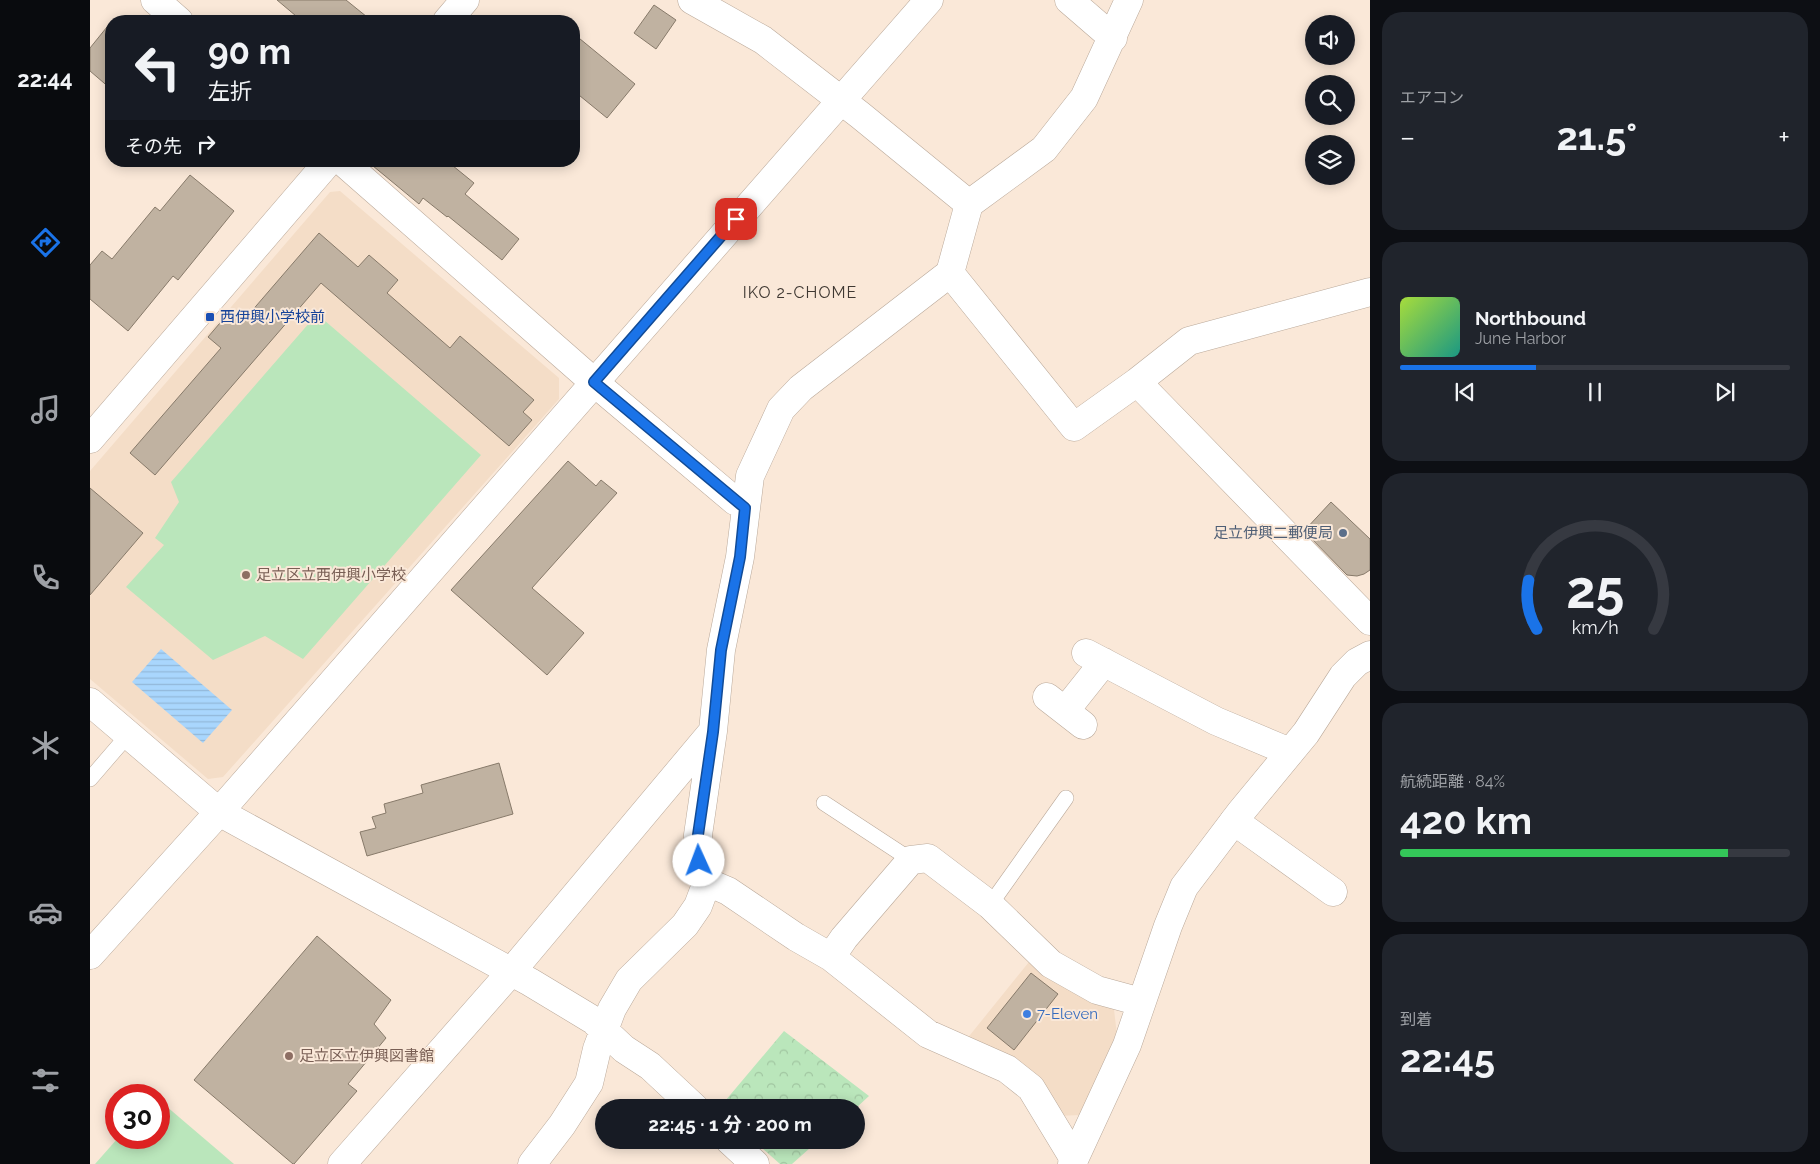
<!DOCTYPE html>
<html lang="ja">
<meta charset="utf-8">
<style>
:root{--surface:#171b24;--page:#20242c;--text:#f1f3f6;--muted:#9ea1a6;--line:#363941;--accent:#1a73e8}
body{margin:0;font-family:Raleway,"Noto Sans JP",sans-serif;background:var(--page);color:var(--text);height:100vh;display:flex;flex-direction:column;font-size:19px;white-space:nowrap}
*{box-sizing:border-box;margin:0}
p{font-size:16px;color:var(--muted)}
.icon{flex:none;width:28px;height:28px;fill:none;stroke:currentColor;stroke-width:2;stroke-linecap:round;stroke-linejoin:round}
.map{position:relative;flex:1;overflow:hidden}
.panel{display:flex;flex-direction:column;gap:12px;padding:12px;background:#0d0f14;width:450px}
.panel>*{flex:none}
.hud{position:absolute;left:15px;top:15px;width:475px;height:152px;border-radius:20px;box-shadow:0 2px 12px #0003;background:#171b24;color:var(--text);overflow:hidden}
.buttons{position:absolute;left:1215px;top:15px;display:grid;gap:10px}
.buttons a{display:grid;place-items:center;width:50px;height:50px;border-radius:50%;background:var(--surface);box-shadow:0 2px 12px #0003;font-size:25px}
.speed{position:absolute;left:15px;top:1084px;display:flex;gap:10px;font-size:25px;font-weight:700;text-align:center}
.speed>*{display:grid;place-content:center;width:65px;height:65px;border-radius:50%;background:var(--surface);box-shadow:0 2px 12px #0003;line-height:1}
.speed .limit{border:8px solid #d22;background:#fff;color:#111}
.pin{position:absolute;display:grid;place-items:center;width:42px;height:42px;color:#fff;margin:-21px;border-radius:10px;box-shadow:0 2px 8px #0006}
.me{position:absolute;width:55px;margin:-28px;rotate:358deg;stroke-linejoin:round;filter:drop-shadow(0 0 4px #0008)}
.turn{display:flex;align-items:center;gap:18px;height:105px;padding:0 20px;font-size:22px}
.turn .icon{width:65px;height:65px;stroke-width:2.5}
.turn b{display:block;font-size:35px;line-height:42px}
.then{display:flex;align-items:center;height:48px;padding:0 20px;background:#0003;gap:10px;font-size:19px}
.big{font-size:38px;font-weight:700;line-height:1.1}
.panel .widget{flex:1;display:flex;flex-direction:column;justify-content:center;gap:8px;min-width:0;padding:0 18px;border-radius:20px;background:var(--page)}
.panel .dial{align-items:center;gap:0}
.dial svg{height:130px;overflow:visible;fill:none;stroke:var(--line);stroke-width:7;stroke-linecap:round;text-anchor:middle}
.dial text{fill:var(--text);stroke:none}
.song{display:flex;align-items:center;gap:15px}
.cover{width:60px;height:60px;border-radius:8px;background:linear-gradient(135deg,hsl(80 70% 55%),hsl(170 70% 35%))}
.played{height:5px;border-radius:2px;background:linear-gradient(90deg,var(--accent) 35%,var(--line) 35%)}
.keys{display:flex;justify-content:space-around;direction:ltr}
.heat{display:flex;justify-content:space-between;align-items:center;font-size:28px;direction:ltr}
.charge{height:8px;border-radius:4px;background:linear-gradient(90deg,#34c759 84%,var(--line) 0)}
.trip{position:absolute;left:505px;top:1099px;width:270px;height:50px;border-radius:25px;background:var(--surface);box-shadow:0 2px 12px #0003;font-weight:700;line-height:50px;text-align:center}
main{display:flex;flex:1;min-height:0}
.dock{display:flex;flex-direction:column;width:90px;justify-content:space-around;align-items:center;background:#090b0e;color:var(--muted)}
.dock .icon{width:35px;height:35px}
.dock .selected{color:var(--accent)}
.dock b{font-size:22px;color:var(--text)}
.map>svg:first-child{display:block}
.built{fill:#f4ddc7}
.park{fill:url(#park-crowns)}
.pitch{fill:#bae6bb}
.water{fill:url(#water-rules)}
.building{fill:#c0b2a1;stroke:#877a6a}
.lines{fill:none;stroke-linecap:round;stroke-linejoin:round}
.service-casing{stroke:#baa99a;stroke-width:16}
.minor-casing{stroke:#baa99a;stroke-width:29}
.tertiary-casing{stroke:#baa99a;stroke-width:29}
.service{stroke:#fff;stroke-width:15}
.minor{stroke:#fff;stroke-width:28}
.tertiary{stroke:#fff;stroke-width:28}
.route-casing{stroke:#114b97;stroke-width:12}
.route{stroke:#1a73e8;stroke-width:9}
.transit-dot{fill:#1a4fb4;stroke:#fae8d8;stroke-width:2}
.service-dot{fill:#5c6f8a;stroke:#fae8d8;stroke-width:2}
.education-dot{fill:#8d6e63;stroke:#fae8d8;stroke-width:2}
.shop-dot{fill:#3f7fe0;stroke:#fae8d8;stroke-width:2}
.labels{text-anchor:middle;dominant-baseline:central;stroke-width:4;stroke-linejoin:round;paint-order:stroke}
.transit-label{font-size:15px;fill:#164399;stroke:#fae8d8;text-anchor:start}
.service-label{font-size:15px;fill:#4e5e75;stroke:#fae8d8;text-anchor:end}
.education-label{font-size:15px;fill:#785e54;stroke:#fae8d8;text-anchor:start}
.shop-label{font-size:15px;fill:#366cbe;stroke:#fae8d8;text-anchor:start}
.neighbourhood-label{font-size:16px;letter-spacing:1px;fill:#3f3832;stroke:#fae8d8}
</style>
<main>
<nav class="dock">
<b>22:44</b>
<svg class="icon selected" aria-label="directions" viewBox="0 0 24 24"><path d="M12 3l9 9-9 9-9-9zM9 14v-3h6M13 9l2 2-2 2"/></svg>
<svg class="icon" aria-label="music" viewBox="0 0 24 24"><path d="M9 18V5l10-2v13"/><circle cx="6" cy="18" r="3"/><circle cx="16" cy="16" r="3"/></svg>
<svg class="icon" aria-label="phone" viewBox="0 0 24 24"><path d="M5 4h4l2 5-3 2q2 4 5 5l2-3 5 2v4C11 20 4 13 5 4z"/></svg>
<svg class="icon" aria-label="climate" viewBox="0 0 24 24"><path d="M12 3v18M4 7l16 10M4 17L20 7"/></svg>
<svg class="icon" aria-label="car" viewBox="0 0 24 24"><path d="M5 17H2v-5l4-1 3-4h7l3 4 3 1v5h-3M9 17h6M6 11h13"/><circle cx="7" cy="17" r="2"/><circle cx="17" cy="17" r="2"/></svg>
<svg class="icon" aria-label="filters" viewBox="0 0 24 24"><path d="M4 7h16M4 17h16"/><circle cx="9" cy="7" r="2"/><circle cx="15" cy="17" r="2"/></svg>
</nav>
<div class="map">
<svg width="1280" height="1164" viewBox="0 0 1280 1164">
<defs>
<pattern id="park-crowns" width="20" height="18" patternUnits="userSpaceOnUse" patternTransform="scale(1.25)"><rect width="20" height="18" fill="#bae6bb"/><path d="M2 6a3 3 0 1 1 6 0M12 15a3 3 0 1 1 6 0" fill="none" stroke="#a1c6a1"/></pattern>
<pattern id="water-rules" width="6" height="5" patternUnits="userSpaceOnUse" patternTransform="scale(1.25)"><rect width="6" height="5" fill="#a9d6fd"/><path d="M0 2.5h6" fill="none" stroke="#92b8d9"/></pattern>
</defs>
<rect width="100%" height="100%" fill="#fae8d8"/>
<path class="built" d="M250,191l219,187v21l-336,378 -15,2 -118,-100v-208l240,-279z
M943,957l80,44 4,34 -36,80 -25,1 -90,-76z"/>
<path class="park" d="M694,1031l85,65 -13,12 -136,-1z
M663,1140h66l-27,24h-12z"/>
<path class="pitch" d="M227,314l164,141 -178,204 -38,-23 -52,24 -87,-73 38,-42 -9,-7 24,-36 -8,-20z
M69,1100l75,64h-139l23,-26h41z"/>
<path class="water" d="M71,649l71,61 -29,33 -71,-61z"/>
<path class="building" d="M187,0h69l26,21h-70z
M564,5l22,15 -20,29 -22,-16z
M21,22v67l-21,-18v-23z
M484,34l61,50 -28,34 -33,-27z
M277,161h80l27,22 -9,11 54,45 -17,21 -54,-44 -1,1 -24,-19 -4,6z
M100,175l44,36 -56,69 -5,-4 -45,55 -38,-32v-34l12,-14 10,8 43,-52 5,4z
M229,233l39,34 11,-12 29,25 -11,13 63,55 10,-12 74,64 -11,12 9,8 -23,26 -188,-163 -166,192 -25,-22 91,-105 -13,-11 23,-27 13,10z
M478,461l28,25 5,-6 16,13 -85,95 52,45 -37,42 -96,-85z
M0,488l53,45 -53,62z
M1241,502l39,37v31l-6,4 -7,2 -10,-1 -43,-44z
M409,763l14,51 -146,42 -7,-24 16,-4 -4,-11 14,-4 -2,-9 39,-11 -2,-8z
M227,936l74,64 -17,24 12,14 -38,46 9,7 -63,73h-1l-99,-84z
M941,973l27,21 -44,56 -27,-22z"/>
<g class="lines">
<g class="service-casing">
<path id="service" d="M0,779l38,-44
M734,803l87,57
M900,905l76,-107"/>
</g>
<g class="minor-casing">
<path id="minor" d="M602,0l71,40 97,75 109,89 -19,69 124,154 63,-45 52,-41 181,-49
M979,0l44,38
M879,204l75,-55 40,-51 45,-98
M860,273l-149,115 -20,21 -31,67 -10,81 -19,93 -8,81 -15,104 1,26 8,21 21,9 68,46 35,20 97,77 79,35 24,19 43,71
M1047,382l233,239
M996,653l130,68 74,31
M957,697l36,28
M0,702l129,110 311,170 63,38 31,29 26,17 45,42
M975,711l39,-49
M1144,821l99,71
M0,955l129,-143 710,-812
M741,957l13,-19 67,-78 17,-2 62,47 61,59 46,26 44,12
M639,1140l26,24
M252,1164l169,-192 202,-241
M442,1164l30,-39 27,-42 8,-34 15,-40 17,-29 56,-55 13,-19 9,-24"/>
</g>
<g class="tertiary-casing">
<path id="tertiary" d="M65,0l24,21
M357,21l18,-21
M252,161l253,222 140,118
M0,439l239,-278
M982,1164l55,-119 41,-119 16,-39 56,-74 66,-80 37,-57 14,-14 13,-7"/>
</g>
<use href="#service" class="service"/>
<use href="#minor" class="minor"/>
<use href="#tertiary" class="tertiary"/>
</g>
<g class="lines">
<g class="route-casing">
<path id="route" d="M609,861l-1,-26 15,-103 8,-82 19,-93 5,-49 -151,-126 142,-163"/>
</g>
<use href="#route" class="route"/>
</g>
<rect class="transit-dot" x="115" y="312" width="10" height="10" rx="2.5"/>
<circle class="service-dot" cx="1253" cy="533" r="5"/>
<g class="education-dot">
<circle cx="156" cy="575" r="5"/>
<circle cx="199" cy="1056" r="5"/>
</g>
<circle class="shop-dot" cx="937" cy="1014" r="5"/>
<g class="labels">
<g class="transit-label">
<text x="130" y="317">西伊興小学校前</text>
</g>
<g class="service-label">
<text x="1243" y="533">足立伊興二郵便局</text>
</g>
<g class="education-label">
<text x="166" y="575">足立区立西伊興小学校</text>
<text x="209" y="1056">足立区立伊興図書館</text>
</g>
<g class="shop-label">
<text x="947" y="1014">7-Eleven</text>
</g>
<g class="neighbourhood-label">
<text x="710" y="292">IKO 2-CHOME</text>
</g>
</g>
</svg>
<div class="buttons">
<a><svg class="icon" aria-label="sound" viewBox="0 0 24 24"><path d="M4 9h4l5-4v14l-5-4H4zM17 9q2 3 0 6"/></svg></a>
<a><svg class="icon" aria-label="search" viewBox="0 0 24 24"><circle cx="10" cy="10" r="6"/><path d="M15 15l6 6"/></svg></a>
<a><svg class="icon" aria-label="layers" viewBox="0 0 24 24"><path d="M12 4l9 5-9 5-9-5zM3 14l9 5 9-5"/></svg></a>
</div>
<div class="speed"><div class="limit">30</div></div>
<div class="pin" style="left:646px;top:219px;background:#d93025"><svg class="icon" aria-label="arrive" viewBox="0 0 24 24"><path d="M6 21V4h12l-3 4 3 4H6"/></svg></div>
<svg class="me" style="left:609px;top:861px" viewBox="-20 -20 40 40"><circle r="19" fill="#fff"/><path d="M0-13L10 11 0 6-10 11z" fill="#1a73e8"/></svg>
<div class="trip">22:45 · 1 分 · 200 m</div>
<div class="hud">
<div class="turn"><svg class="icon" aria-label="left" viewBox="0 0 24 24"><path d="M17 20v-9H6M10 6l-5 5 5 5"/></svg><div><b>90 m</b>左折</div></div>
<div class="then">その先<svg class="icon" aria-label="right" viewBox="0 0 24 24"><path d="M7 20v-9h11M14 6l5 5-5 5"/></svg></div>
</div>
</div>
<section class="panel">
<div class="widget"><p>エアコン</p>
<div class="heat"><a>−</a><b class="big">21.5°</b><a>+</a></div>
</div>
<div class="widget">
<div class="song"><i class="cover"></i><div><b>Northbound</b><p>June Harbor</p></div></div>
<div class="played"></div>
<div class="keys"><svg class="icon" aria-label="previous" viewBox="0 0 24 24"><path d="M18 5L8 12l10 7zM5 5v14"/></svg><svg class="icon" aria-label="pause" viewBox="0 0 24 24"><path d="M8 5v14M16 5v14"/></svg><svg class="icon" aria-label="next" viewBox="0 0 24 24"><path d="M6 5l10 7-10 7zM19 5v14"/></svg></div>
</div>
<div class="widget dial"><svg viewBox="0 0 100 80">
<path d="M14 69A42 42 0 1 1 86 69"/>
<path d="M14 69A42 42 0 0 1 9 39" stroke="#1a73e8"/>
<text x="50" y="56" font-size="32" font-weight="700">25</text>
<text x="50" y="72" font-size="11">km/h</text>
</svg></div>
<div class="widget"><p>航続距離 · 84%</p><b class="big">420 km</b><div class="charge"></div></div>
<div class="widget"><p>到着</p><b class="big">22:45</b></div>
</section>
</main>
